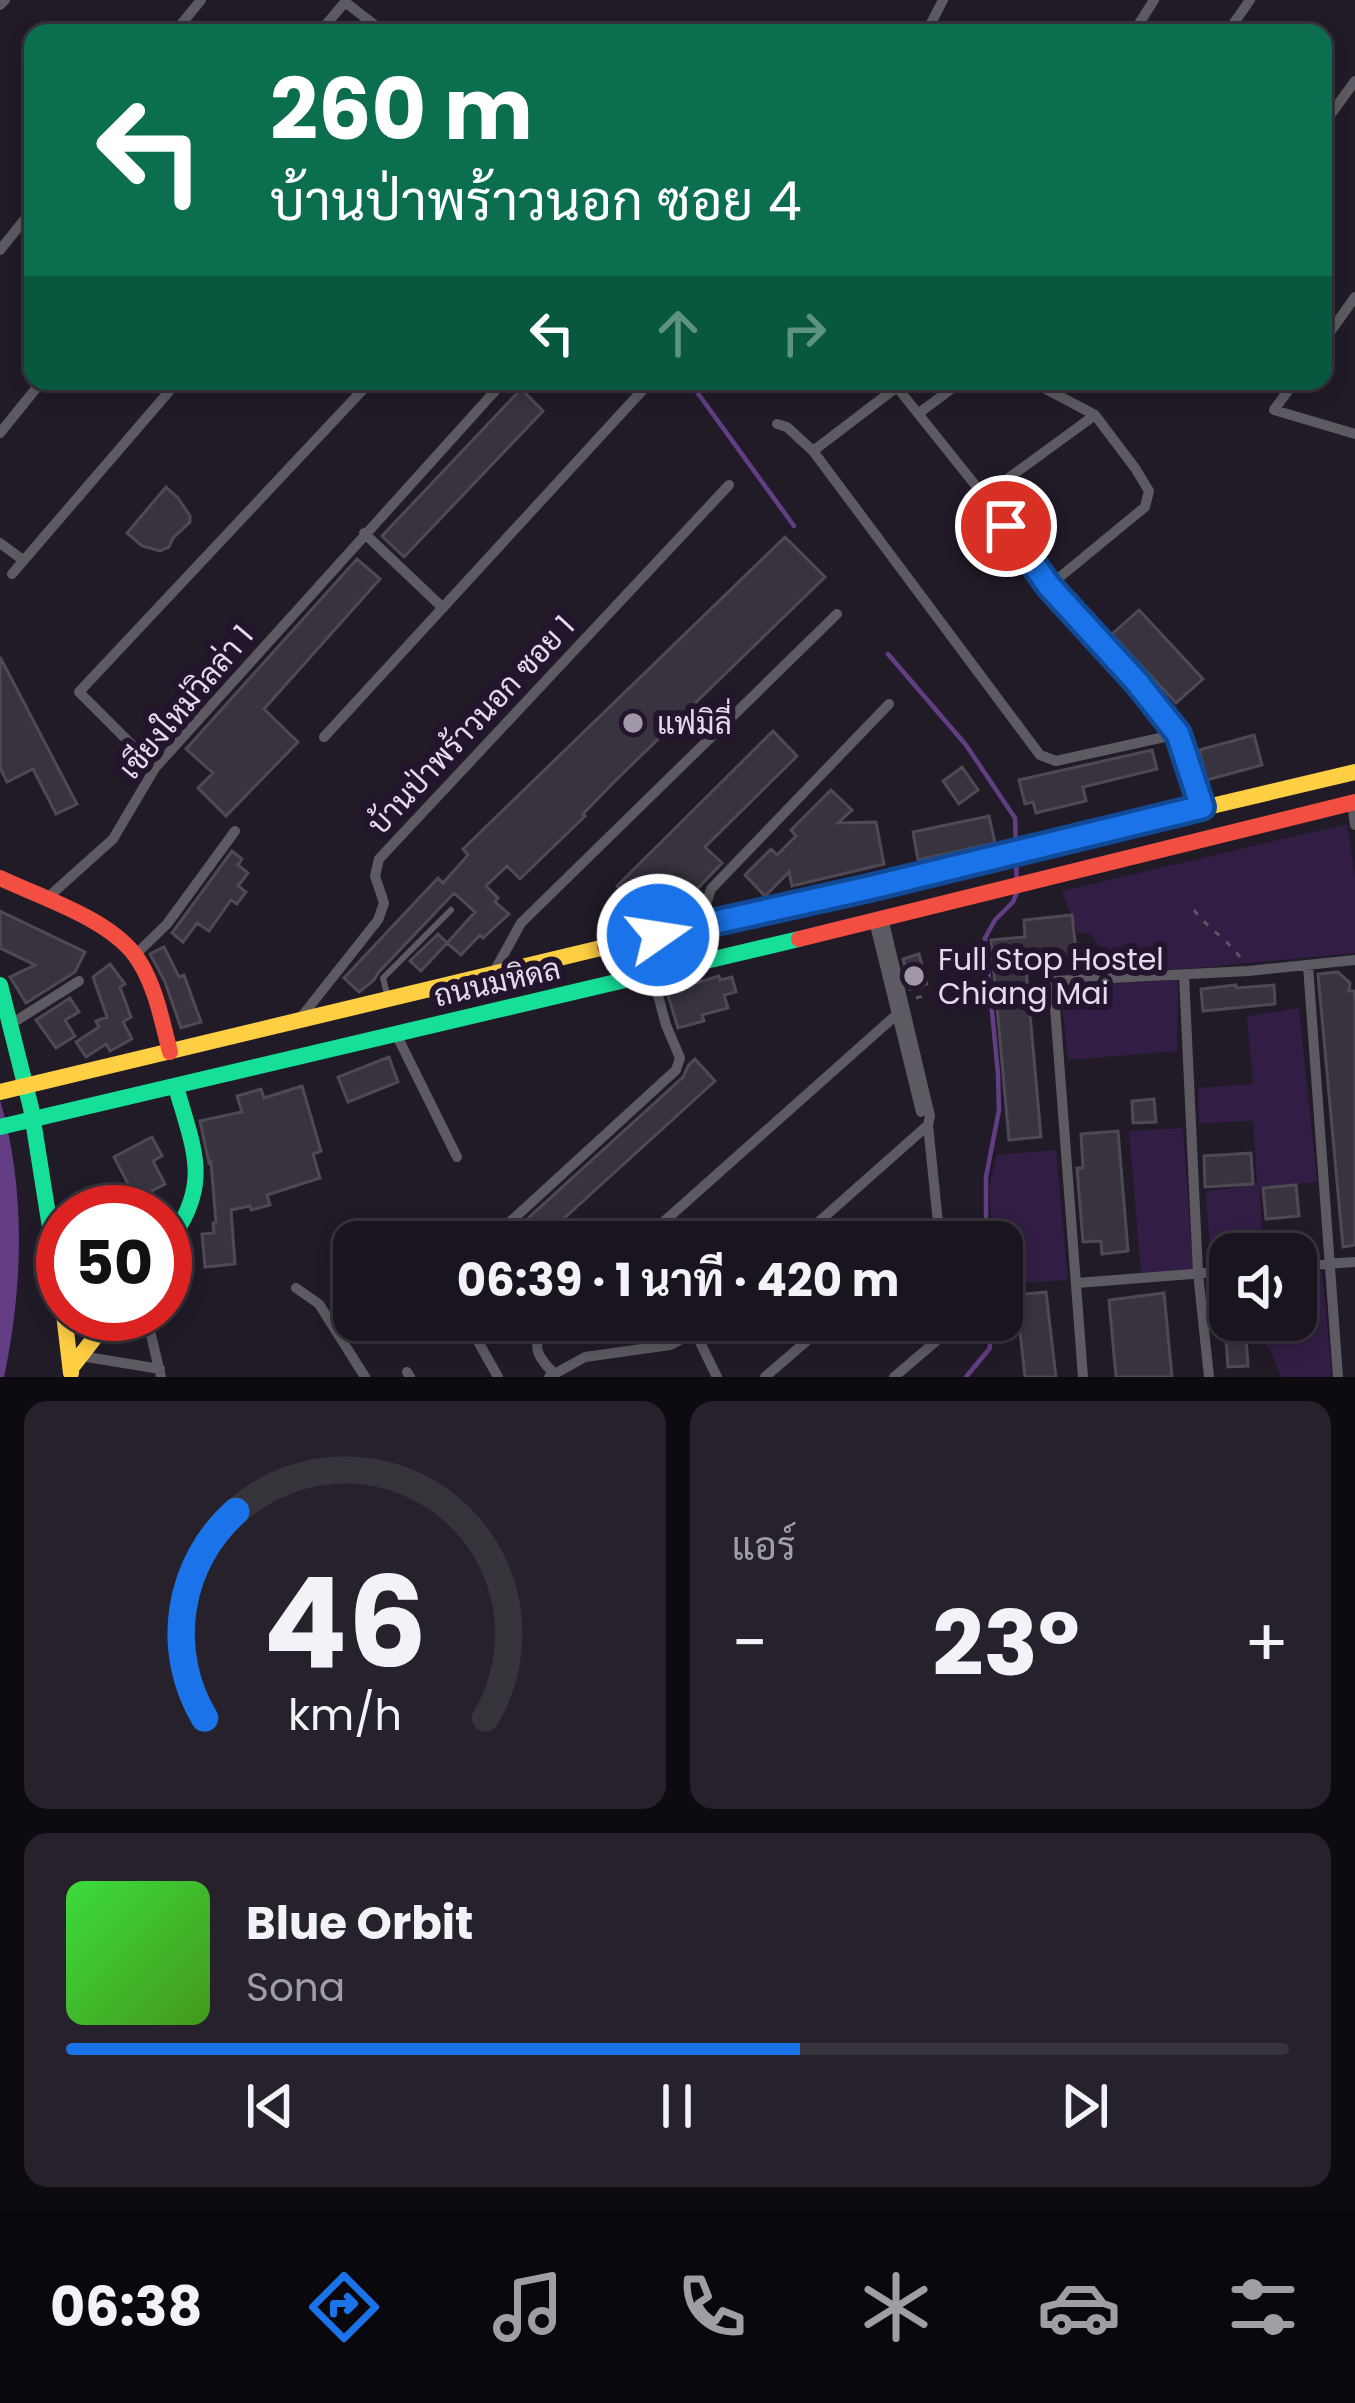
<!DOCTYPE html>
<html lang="th">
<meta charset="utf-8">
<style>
:root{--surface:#19141d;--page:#26212a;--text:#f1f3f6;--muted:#9f9ea4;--line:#37333b;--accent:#1a73e8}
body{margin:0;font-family:Poppins,Sarabun,sans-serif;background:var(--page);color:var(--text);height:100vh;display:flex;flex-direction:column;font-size:45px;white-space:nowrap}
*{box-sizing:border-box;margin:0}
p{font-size:39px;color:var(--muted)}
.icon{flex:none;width:66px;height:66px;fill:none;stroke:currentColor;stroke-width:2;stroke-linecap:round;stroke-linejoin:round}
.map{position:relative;height:1377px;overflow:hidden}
.side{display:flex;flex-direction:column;gap:24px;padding:24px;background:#0e0b10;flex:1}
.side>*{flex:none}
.hud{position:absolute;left:24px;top:24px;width:1308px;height:366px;border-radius:24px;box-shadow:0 6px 18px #0003,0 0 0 3px var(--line);background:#0b6e4f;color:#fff;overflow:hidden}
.controls{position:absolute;left:1209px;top:1233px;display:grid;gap:24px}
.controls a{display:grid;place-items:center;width:108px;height:108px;border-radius:24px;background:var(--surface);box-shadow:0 6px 18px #0003,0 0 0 3px var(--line);font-size:60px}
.speed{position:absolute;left:36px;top:1185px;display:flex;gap:24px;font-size:60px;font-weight:700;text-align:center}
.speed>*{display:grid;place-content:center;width:156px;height:156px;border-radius:50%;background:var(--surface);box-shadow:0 6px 18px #0003,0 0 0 3px var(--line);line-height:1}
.speed .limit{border:18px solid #d22;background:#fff;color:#111}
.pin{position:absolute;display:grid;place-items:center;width:102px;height:102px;color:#fff;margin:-51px;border:6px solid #fff;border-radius:50%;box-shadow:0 3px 12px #0007}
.me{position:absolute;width:132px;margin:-66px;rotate:77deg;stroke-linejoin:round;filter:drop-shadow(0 0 9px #0008)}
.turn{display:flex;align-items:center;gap:42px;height:252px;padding:0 48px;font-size:54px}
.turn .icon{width:156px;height:156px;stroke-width:2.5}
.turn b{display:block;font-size:84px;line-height:102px}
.lanes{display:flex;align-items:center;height:114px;padding:0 48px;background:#0003;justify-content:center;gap:60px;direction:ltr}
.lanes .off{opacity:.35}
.big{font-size:90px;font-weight:700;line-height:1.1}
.side .widget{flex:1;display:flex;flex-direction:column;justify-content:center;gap:18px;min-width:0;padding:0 42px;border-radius:24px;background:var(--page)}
.side .dial{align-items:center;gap:0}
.dial svg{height:312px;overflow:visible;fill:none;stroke:var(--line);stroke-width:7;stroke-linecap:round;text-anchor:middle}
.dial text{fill:var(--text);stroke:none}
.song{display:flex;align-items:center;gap:36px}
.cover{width:144px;height:144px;border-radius:18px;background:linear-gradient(135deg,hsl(120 70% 55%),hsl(100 70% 35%))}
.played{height:12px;border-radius:6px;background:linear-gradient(90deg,var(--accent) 60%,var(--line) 60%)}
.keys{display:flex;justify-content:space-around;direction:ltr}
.heat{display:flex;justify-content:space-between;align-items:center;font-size:66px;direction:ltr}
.side .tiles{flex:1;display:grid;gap:24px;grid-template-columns:1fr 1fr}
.widget:last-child{grid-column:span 2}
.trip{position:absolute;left:333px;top:1221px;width:690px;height:120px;border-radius:24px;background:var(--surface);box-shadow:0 6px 18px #0003,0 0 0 3px var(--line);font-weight:700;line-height:120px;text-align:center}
.dock{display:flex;height:192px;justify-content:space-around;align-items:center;background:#0a080c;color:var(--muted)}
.dock .icon{width:84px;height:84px}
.dock .selected{color:var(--accent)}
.dock b{font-size:54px;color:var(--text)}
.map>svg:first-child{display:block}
.green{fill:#321e44}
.water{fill:#643e84}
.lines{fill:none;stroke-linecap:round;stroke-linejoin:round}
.stream{stroke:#643e84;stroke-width:4.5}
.building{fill:#38333e;stroke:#4f4955;stroke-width:3}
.path{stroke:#5a565d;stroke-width:3;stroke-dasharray:6 9;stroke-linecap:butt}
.lane{stroke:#5d5b61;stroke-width:6}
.street{stroke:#5d5b61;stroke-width:10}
.fast{stroke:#16e098;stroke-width:16}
.slow{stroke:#ffcf43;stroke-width:16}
.jam{stroke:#f24e42;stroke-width:16}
.route-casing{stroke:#114b97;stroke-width:30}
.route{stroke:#1a73e8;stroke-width:21}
.poi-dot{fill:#a098a7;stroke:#22152d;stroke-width:4.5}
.labels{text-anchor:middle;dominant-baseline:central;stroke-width:12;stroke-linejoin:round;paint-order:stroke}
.street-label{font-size:30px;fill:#e4dcec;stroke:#22152d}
.poi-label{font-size:30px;fill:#e4dcec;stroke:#22152d;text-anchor:start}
</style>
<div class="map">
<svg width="1355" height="1377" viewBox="0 0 1355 1377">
<rect width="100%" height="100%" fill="#211b27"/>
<path class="green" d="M1347,824l8,52v77l-169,16h-70l-26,-36h-12l-16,-42z
M1178,980l-1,71 -109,9 -8,-74z
M1299,1008l18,174 -57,5 2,67h-32v8l-19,2 -5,-73 51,-6 -4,-64 -54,2 -1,-35 55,-4 -6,-68z
M1183,1128l10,141 -52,4 -12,-142z
M1056,1150l12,130 -66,4v-42h-9l-4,-54 8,-33z
M1322,1271l10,106h-51l-10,-26 -27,-31h52v-46z"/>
<path class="water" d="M0,1100c26,88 23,188 4,277h-4z"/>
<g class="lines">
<path class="stream" d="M689,381l105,145
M888,654l78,91 49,73 1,29
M986,1242v-65l13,-67 -1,-36 -13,-136 10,-18 18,-18 4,-10 -1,-34
M966,1377l24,-29 -1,-28"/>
</g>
<path class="building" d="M521,389l22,22 -139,146 -22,-21z
M166,487l12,11 12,18v6l-17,16 -4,9 -9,4 -18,-5 -15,-13z
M785,537l40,40 -209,203 -33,34 2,2 -65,63 -13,-13 -21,20 12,12 -3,4 14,12 -26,24 -3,-3 -19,20 -14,-12 28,-31 -21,-19 -76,80 -4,7 -15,12 -15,-14 94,-100 5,5 25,-28 -5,-6z
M357,559l23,20 -116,130 34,33 -72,74 -28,-28 15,-15 -27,-24z
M1139,610l64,69 -27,24 -64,-69z
M0,657l77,147 -21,10 -23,-45 -26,13 -7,-14z
M773,731l24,25 -92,91 17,16 -49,51 -18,-18 -14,14 -24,-24z
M1254,735l8,30 -55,15 -8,-30z
M1152,750l5,19 -74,18 3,14 -50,12 -3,-11 -8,2 -6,-24z
M962,767l16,23 -19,14 -16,-23z
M831,790l21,20 -14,13 38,-1 8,42 -92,22 -3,-14 -24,24 -20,-21 26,-26 6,6 19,-19 -5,-6z
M989,816l6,27 -77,17 -5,-28z
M232,851l10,8 -4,6 10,8 -10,13 8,6 -9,12 -6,-4 -22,31 -12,-8 -14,19 -11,-9z
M0,911l85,41 -10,20 -49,31 -16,-26 25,-12 -35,-17z
M1072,915l4,36 16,-2 2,12 -68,8 15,168 -32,3 -18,-200 34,-3 -1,-17z
M438,934l9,9 -26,28 -11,-10z
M164,947l15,30 5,-2 17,47 -20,6 -16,-46 -15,-28z
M919,954l8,30 -17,5 -7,-30z
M110,964l15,20 -5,3 11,30 -8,5 9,17 -22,12 -4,-7 -20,13 -10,-15 23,-15 -3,-6 11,-4 -14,-40z
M1338,972l12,11 -1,8h5l1,9v245l-12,2 -25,-273z
M719,976l1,4 12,-3 4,15 -12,3 4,13 -26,7 2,6 -26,7 -11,-36z
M1236,985v3l38,-3 1,19 -72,7 -2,-22z
M70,998l9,14 -14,8 10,16 -19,12 -20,-28z
M389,1057l9,25 -50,20 -10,-25z
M695,1059l20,22 -177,161h-36l181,-165 5,-11z
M302,1086l19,65 -8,3 7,24 -53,17 3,10 -19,5 -1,-4 -19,4 4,54 -30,3 -3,-33 12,-1 -1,-10h3l-5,-61 -2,1 -9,-42 42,-9 -5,-16 24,-7 3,9z
M1154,1099l2,23 -23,1 -1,-22z
M1118,1131l10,120 -26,3 -1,-13 -18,1 -6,-74h6l-2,-34z
M152,1137l10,19 -9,5 12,23 -29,15 -22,-42z
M1251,1153l2,31 -48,3 -1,-31z
M1296,1185l3,31 -33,3 -3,-31z
M1046,1292l10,85h-31l-9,-82z
M1164,1293l8,84h-56l-7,-77z
M1246,1337l2,29 -20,1 -2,-28z"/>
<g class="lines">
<path class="path" d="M1194,910c14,19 35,30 48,50
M916,998l7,-2 -2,-10"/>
<path class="lane" d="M388,998l-5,-20 68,-68"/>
<path class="street" d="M0,5l5,-5
M174,33l27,-33
M319,33l26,-31 40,31
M926,33l17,-33
M1133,33l21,-33
M1227,33l23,-33
M1323,125l32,-44
M0,250l33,-41
M1323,342l32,-45
M892,381l92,115 65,90 87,95 42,53 24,73
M1031,381l64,34 40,53 14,23 -4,16 -96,79
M1295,381l-21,29 81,24
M919,413l43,-32
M777,424l10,3 26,24 227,304 16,6 122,-27
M0,433l42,-52
M813,451l84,-64
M984,496l111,-81
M364,533l79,75
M0,543l23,17
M12,574l166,-193
M324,737l327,-356
M155,768l-76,-76 292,-311
M1352,803l3,22
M45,900l68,-61 42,-71 349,-387
M883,918l47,198 -2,9 12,117
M874,921l47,191
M699,925l12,-36 178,-185
M135,955l32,-31 68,-93
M1308,966l30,411
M494,972l27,-49 316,-309
M1184,975l14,298 11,104
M302,1016l76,-96 6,-17 -9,-27 4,-17 350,-374
M11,1024l68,-43
M396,1034l61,123
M488,1242l188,-172 4,-12 -14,-33 -14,-52
M641,1242l263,-234
M796,1242l132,-117
M922,1242l17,-15
M1296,1266l59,-4
M1077,1283l153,-12
M296,1288l23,16 46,73
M146,1314l15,63
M466,1320l32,57
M554,1320c-23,21 -22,33 1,54
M695,1332l22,45
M81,1356l79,13
M407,1372l3,5
M549,1377l36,-20 85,-12 25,-13 14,-12
M765,1377l66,-57
M894,1377l54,-46 -1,-11
M1083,1377l-30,-396 195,-10 107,-11"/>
<path class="fast" d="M0,985l31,123 32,201
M0,1127l799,-188
M165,1248c47,-64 31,-91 11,-161"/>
<path class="slow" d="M1203,808l152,-36
M0,1092l605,-145
M64,1314l7,59
M71,1368l42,-54"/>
<path class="jam" d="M0,878c42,20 114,42 139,83 17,27 23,60 31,91
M799,939l556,-137
M605,947l265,-59 333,-80"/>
</g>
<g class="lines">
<g class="route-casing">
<path id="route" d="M658,935l211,-47 333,-81 -24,-73 -42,-53 -87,-95 -43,-60"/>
</g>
<use href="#route" class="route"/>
</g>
<g class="poi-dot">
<circle cx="633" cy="723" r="12"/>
<circle cx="914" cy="976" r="12"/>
</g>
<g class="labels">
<g class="street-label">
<text transform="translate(186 702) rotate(-50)">เชียงใหม่วิลล่า 1</text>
<text transform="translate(471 725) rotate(-47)">บ้านป่าพร้าวนอก ซอย 1</text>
<text transform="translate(497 982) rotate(-13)">ถนนมหิดล</text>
</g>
<g class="poi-label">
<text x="657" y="723">แฟมิลี่</text>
<text x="938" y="959">Full Stop Hostel<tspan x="938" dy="34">Chiang Mai</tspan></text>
</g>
</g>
</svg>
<div class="controls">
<a><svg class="icon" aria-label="sound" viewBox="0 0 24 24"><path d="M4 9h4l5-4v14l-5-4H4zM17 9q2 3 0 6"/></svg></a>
</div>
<div class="speed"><div class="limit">50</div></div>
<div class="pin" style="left:1006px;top:526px;background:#d93025"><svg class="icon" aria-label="arrive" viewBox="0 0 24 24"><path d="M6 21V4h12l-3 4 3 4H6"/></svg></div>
<svg class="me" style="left:658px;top:935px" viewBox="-20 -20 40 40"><circle r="17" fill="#1a73e8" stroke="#fff" stroke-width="3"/><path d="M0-11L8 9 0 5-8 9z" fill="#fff"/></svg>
<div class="trip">06:39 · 1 นาที · 420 m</div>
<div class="hud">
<div class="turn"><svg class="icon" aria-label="left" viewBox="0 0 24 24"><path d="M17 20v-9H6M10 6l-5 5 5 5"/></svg><div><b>260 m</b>บ้านป่าพร้าวนอก ซอย 4</div></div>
<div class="lanes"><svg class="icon" aria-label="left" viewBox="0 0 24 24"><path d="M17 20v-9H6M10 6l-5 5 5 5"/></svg><svg class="icon off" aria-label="ahead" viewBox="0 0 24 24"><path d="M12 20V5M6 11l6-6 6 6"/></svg><svg class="icon off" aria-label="right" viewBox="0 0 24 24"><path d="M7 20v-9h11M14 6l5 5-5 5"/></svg></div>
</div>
</div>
<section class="side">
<div class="tiles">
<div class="widget dial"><svg viewBox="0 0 100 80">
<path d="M14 69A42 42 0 1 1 86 69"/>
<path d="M14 69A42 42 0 0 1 22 16" stroke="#1a73e8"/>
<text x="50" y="56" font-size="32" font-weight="700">46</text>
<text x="50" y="72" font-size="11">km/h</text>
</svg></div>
<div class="widget"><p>แอร์</p>
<div class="heat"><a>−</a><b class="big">23°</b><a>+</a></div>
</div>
<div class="widget">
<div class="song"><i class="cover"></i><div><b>Blue Orbit</b><p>Sona</p></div></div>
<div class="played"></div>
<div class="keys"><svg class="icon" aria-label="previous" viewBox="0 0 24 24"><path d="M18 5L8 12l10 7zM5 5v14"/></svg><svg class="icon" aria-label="pause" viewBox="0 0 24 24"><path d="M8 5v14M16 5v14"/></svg><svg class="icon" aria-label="next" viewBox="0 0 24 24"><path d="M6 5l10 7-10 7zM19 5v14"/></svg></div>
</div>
</div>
</section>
<nav class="dock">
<b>06:38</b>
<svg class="icon selected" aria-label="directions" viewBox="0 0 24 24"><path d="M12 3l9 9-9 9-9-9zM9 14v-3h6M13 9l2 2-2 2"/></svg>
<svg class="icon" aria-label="music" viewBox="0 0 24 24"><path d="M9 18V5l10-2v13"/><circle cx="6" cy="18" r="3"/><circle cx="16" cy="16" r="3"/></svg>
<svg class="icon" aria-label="phone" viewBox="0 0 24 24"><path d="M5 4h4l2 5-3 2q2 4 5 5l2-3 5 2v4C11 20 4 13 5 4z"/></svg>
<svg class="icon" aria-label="climate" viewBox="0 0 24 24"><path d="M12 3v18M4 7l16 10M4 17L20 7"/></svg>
<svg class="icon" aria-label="car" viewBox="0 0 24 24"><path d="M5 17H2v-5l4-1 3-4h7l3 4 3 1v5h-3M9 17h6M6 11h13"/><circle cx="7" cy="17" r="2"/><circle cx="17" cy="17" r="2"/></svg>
<svg class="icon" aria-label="filters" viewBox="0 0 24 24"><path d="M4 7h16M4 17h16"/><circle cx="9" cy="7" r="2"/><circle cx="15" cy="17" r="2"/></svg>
</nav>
